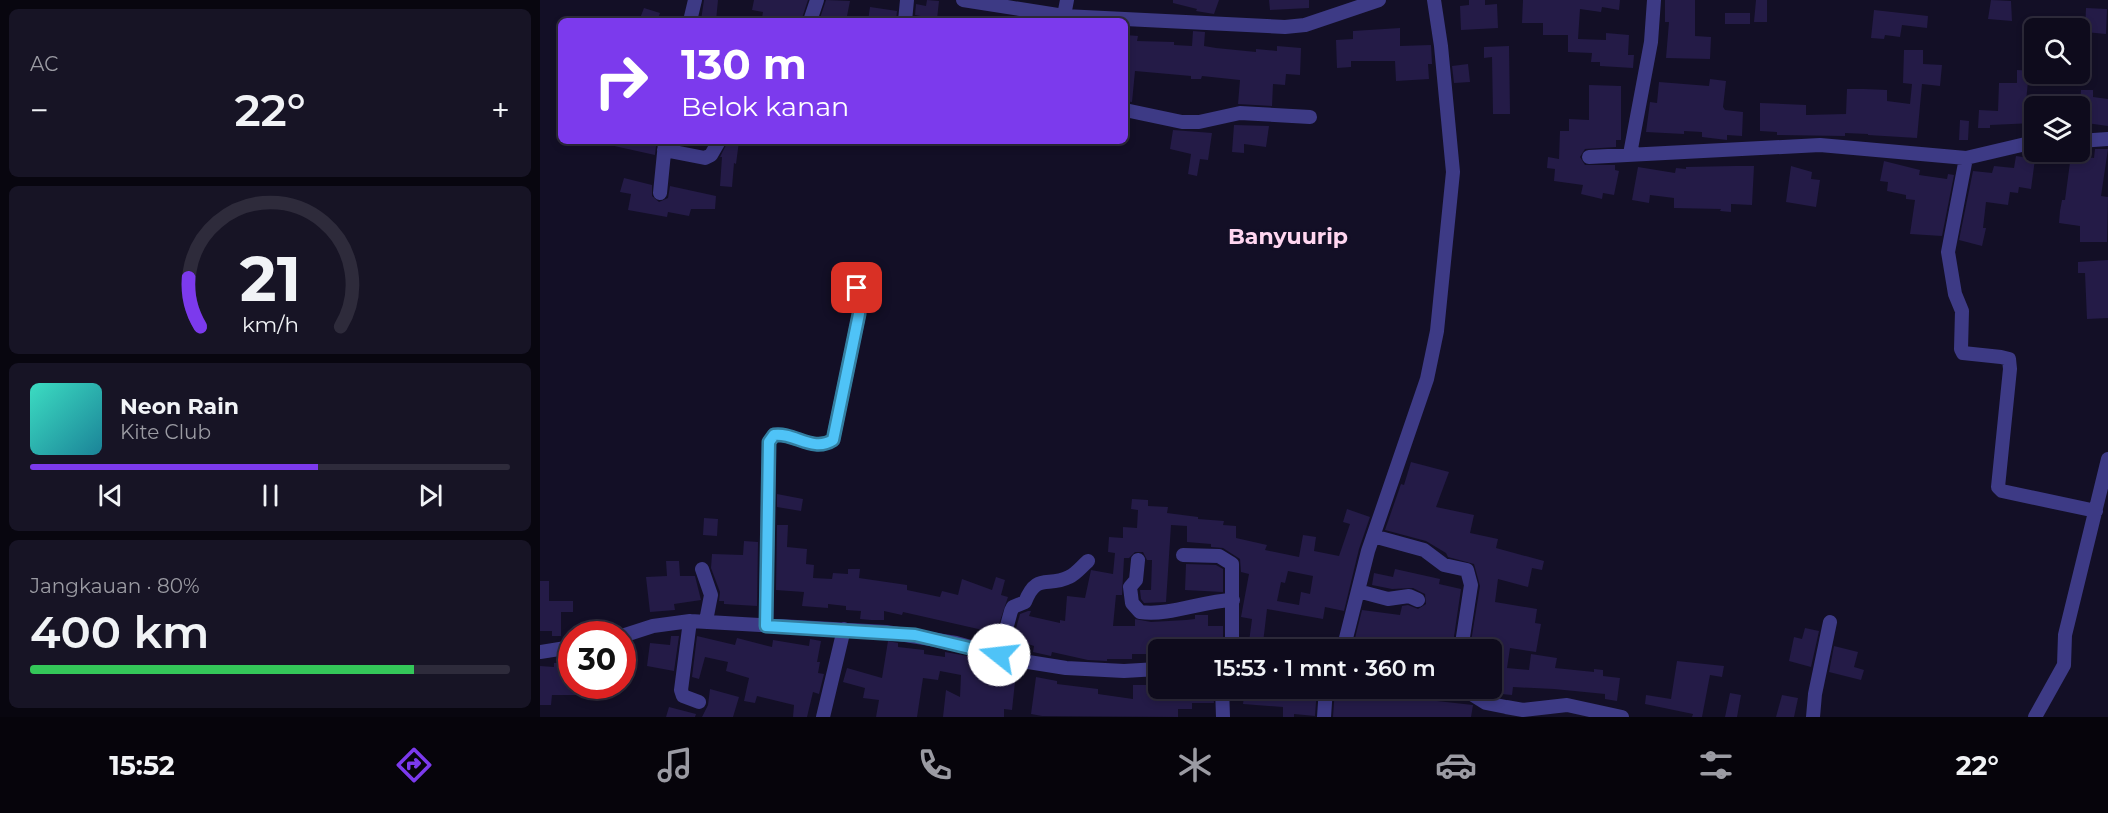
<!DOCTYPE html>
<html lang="id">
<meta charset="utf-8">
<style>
:root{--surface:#0e0b1c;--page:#171425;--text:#f1f3f6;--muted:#9b9ba3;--line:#2e2b3b;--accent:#7c3aed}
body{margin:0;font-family:Montserrat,sans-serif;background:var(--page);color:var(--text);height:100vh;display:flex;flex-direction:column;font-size:22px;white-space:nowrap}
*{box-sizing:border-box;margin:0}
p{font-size:20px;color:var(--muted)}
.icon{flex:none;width:33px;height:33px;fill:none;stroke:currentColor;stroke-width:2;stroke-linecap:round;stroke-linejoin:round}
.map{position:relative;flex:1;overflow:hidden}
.side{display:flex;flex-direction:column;gap:9px;padding:9px;background:#08060f;width:540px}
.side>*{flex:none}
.guide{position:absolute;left:18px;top:18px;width:570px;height:126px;border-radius:9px;box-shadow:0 3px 9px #0003,0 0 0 2px var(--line);background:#7c3aed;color:#fff;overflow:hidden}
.controls{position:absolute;left:1484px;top:18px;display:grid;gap:12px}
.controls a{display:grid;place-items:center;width:66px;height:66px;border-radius:9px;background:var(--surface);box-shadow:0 3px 9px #0003,0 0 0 2px var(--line);font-size:30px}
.speed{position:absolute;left:18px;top:621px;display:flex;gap:12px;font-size:30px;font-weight:700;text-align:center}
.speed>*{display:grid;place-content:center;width:78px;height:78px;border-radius:50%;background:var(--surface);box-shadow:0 3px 9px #0003,0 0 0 2px var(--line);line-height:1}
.speed .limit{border:9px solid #d22;background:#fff;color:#111}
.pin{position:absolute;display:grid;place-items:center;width:51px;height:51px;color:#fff;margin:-26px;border-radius:12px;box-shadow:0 3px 9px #0006}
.me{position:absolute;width:66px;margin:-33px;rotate:286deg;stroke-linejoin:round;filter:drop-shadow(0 0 4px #0008)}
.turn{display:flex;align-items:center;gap:21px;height:126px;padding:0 24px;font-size:27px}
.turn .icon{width:78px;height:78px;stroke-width:2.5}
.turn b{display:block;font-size:42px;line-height:51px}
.big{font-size:45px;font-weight:600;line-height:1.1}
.side .widget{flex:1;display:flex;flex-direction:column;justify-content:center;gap:9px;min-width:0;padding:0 21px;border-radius:9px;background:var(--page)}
.side .dial{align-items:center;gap:0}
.dial svg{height:156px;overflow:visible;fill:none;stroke:var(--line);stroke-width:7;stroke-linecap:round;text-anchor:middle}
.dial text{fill:var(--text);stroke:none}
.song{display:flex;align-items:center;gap:18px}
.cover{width:72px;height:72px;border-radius:9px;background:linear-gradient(135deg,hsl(170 70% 55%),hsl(190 70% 35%))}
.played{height:6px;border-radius:3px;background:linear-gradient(90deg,var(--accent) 60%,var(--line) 60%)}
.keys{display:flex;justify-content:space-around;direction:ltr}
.heat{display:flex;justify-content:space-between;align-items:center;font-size:33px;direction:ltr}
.charge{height:9px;border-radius:4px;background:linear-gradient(90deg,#34c759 80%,var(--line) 0)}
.trip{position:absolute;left:608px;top:639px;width:354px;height:60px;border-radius:9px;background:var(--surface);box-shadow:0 3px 9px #0003,0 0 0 2px var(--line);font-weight:600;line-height:60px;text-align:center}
.tabs{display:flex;height:96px;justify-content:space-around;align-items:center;background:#06040b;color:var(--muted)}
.tabs .icon{width:42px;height:42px}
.tabs .selected{color:var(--accent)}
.tabs b{font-size:27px;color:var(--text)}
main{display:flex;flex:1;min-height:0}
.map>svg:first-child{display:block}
.building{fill:#241b47;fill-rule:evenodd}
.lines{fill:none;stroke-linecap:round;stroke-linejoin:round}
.street{stroke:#3d3a85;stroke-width:14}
.route-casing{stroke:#337fa1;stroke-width:15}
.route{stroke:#4fc3f7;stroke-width:10}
.labels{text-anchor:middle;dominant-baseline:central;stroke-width:6;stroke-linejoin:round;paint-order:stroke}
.quarter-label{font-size:22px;font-weight:bold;fill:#ffd6f0;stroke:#130f26}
</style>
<main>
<section class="side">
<div class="widget"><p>AC</p>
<div class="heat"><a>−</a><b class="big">22°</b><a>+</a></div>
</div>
<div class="widget dial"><svg viewBox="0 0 100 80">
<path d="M14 69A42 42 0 1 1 86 69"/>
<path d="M14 69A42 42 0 0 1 8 44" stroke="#7c3aed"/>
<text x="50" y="56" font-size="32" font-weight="700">21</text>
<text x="50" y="72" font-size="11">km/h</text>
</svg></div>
<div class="widget">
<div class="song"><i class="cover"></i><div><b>Neon Rain</b><p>Kite Club</p></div></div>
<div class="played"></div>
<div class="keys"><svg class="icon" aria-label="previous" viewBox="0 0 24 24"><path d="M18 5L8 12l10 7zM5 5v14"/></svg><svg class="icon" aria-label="pause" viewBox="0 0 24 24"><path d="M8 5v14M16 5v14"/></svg><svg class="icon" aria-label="next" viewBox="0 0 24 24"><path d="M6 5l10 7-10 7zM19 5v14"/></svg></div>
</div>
<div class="widget"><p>Jangkauan · 80%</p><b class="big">400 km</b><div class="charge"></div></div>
</section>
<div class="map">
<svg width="1568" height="717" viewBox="0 0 1568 717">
<rect width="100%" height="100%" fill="#130f26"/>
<path class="building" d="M164,0h14l-2,21 -15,-1z
M214,0h54l-7,21 -39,-3 1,-6 -11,-2z
M286,0l24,1 -4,20h-27z
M387,0l12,1 -2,18 -22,-4 1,-11 10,2z
M633,0h46l-5,14 -18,-3 1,-2 -24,-6z
M729,0h40v8l-39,2z
M929,0h16v5l12,-1 1,24 -37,2 -1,-24 9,-1z
M983,0h97l-1,10 -17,-3 -1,5 -21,-3 -2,30 28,1v-7l23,2 -1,20h6l-1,13 -33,-2v-4h-9l1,-9 -24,-1v-17h-25v-12h-21z
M1125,0h30v36l16,1 -1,22 -44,-1 3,-36h-4z
M1216,0h11v22h-13z
M1451,0l20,1 1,20 -24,-2z
M330,7l27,4 -1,10h-28z
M104,8l16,5 -3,8h-18z
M1546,8l21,1 -1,25 -21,-2z
M1334,10l54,6 -1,12 -25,-3 -2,12 -15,-2 -1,4 -13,-1z
M1185,13h25v11h-25z
M860,28v18l31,-1 1,19h-4l1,15 -33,2 -1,-20h-44v6l-14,1 -1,-28 17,-1v-8z
M653,31l12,1 -1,14 12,2 40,4v-3l21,2v-5l24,2 -1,27 -14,-1 -1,11 -12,-1 -1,22 -34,-2 2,-24 -38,-4 -1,3h-10v-3l-56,-5 -3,31 -7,-1 1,-66 12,1 -1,5 37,1v3l18,1z
M969,46l1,68h-17l-1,-57 -8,1v-11z
M1364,50h19v14l19,1 -2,21 -18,-2 -5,54 -49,-3v-1l-23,-1v3l-68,-1v-3l-17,-1v-28l46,2v10l40,-1 1,-25h17l23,1v11l23,3 2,-20 -9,-1z
M928,64l2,18 -16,1 -2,-17z
M1477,70l17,1v10h-6l-2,21 8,1v20l-44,2v3h-12l1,-18 19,1 1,-28h18z
M1170,79l16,2 -3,26 2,3 18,2 -1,24 -15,-1v5l-25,-3v-5l-18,-1v3l-38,-2 4,-30 7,1 2,-21 50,4z
M1049,85l32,1v54h-5v7l-31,2 -5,8 5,8h30v5l4,1 -5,24 -11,-2 -1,6 -21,-5 2,-9 -29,-4 1,-12 -8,-1 1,-11 11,2 1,-28h9v-12l20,1z
M1541,90h12v7l15,2v27l-29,-4z
M1420,120l9,1 -1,19h-9z
M694,125l35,1 -3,21 -22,-3v9l-12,-1z
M633,130l39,3 -4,27 -8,-1 -3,17 -9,-2 3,-20 -21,-5z
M70,141h41l-1,4 6,1 -1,9 -45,-10z
M188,141h11l-3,23 -2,-1 -2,24 -12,-1 2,-29h-2z
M1555,149h13l-7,47 7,1 -1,45h-27v-16l-21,-3 1,-12 2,-11h3l6,-45 23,3z
M1476,156l19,3 -4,30 -12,-2 -1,6 -8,-1 -2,13 -22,-3 -3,26h3l-4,18 -23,-6 14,-69 19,2 2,-7 20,2z
M1344,161l36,9 -1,5 28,4 1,-5 6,1 -12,61 -32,-2 5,-34 -9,-1v-4l-19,-4 1,-9 -8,-1z
M1195,166h19l-2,39 -21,-1v8l-11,-1 1,-2 -47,-1v-10l-24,-3 -1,8 -17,-3 6,-33 37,6 1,-5 10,1v-2z
M1251,166l21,6 -1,7 9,1 -4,27 -30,-5z
M84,178l28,7v11l7,6 9,-4 2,-12 46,10 -1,13h-24l-2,7 -21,-4 -1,5 -39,-7 3,-16 -11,-2z
M1568,260v58l-21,1 -2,-46h-7v-11z
M871,462l38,10 -13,35 38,8 -4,18 28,6 -2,9 48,13 -2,9 -10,-2 -4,19 -30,-8 -3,23 42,7 -2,14 6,1 -5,28 -26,-4 -3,20 22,2 2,-16 26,4 -2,10 39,4v-3l9,1v6l17,2 -3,23 -12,-2v-5l-51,-5 -41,-2 -1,8 -21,-2v-52l-10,-1 -2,10 -9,-2 10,-62 -6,-22 -26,-7 -2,-4 -20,-12 -41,-11 16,-46 3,1z
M237,494l26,5 -2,12 -24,-4z
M592,499l16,1v6l20,1 -1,6 31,4v2l26,2 -1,4 13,1v12l31,7 -2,5 34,7 4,-22 13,2 -2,14 25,5 11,-32 -7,-2 4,-13 23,8 -11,32 -15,62 -19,-4 -2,12 -56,-10 -4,34 -14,-1 3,-23 -11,-2 8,-43 -8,-2 -1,-13 -17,-11 -12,-1v-3l-24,-2v-16l-16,-1 -5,77 -22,1 -3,-4 -1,-9h11l1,-30h-5l-4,-8h-8l-6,6h-5l-2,37h-6l-3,31h22v-7l16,3 35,-2 9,-1v-4h13v11h15v24l-38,-2v2h-27v4h-26v5h-25v2l-19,-1 -36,-8 -1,4 -18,-4 1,-6 -21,-7 7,-25 8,-3h3l-2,5 31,7v-3l5,1 2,-25 18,2 6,-28 22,4 2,-21 -7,-1 1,-15 14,1v-11l14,1 1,-18 -7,-1zM748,571l25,5 -3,18 -9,-2 -2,13 -22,-4 4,-19 4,1z
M164,518l14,1 -1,17 -14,-1z
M237,525h11l-1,22 20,2 -1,15 8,1 -1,13 19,1 1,-6 15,1v-5h12l-1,9 48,7v5l33,7 2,-6 16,4 4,-16 30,11 4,-13 9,3 -4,15 7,2 -12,36 -93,-21 -1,3 -18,-4v9h-13l-11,-1 1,-8 -15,-1v-4l-18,-2v4l-26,-2 2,-14 -28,-2z
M204,541l14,1 -1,64 -33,-2v-3h-5l1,-9 -9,-24 1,-14 31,1z
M126,561h13l1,15h15l6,24 -27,4 1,6 -25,2 -4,-35 21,-1z
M646,564l30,1 7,4v23l-38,-2z
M855,569l45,10 -1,5 22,5 -9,61h-18v-3l-30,-6v3l-15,-2 -1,8h-36l10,-40 38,5 2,-9 6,-1 10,4 8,-5 -1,-10 -12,-6 -21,1 -20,-4 2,-12 19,4z
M0,581h9v20h24v11h-12v24h-9v-5h-12z
M1265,628l14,3 -8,36 -22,-6 5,-24 8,2z
M131,636h8l-5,35 -27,-5 3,-23 20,2z
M157,636l38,9 2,-7 35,9 1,-7 36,6 1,-7 11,2 -4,21h3l-2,11 6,1 -5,20 -6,-2 -6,25h-14l1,-12 -37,-9 -2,7 -11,-2 5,-23 -23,-7 2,-9 -23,-5 -6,22 -7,-2z
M348,641l10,2v4l26,3v4l21,3v-5l34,6 -1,11 38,3 -4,38 -8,-1v8h-61l3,-27 14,7 1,-22 -21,-4 -2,9 -15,-2 -6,39h-41l3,-17 -16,-2 2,-10 -22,-6 4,-14 35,10z
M1294,646l24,6 -4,15 10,3 -3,10 -32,-8z
M1137,661l47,5 -2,11 -12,-2 -8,42h-10l1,-3 -48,-10 1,-9 25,4z
M14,663h18v23h4v9h-24l-1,10h-11v-39l14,1z
M496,677l21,4v3l41,5v5l35,5v-14h13v-6h12v9h55l1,15h-22v6h-14v8l-136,-1 -11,-2z
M705,688h72l-2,28 -21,-2v3h-11v-10l-40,-3z
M795,688h7v5l20,1 1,-6h20l-1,5 44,7 1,-7 11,1 -1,7 36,4 -2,12h-138z
M170,689l29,8 -6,20h-31l6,-12z
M1190,693l11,2 -4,22h-12z
M1242,695l16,3 -4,19h-18z
M129,707l27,7 -1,3h-29z"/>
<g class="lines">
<path class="street" d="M423,0l101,16 221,11 20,-2 74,-25
M150,21l5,-21
M270,21l7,-21
M365,21l2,-21
M523,21l4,-21
M585,110l57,12h17l41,-9 70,4
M1539,141l29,-2
M124,150l41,8 6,-3 8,-14
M1090,154l21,-112 3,-42
M1049,157l231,-12 146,13 68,-16
M1426,158l-18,94 7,42 7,17 -1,38 2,4 38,4 8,2 1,10 -12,118 4,4 94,20
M120,193l5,-50
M833,536l51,14 20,15 23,5 4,15 -10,65
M643,555l36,1 13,8v86
M598,560l-2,20 -6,7 2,16 8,9c31,4 61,-11 93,-12
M162,569l9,26 -5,26
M818,591l30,8 21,-3 9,4
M150,621l-9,69 2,6 16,6
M226,626l3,-184 5,-7c20,-3 39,18 59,5l26,-126 1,-15 -3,-11
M82,636l31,-10 37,-5 196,11 70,11 66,18 44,7 58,3 34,-2
M803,650l25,-99 59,-172 10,-48 16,-159 -12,-126 -7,-46
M0,652l32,-5
M459,655l12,-44 2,-4 12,-5c12,-30 22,-14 44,-25 7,-3 13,-11 19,-16
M682,688l1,29
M922,688l24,15 20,4 17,3 44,-5 55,12
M283,717l21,-88
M784,717l2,-29
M1273,717l2,-23 15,-72
M1495,717l29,-52 1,-30 43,-176"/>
</g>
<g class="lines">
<g class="route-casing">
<path id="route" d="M317,288l3,11 -1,15 -26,126c-20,13 -39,-8 -59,-5l-5,7 -3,184 149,9 84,20"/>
</g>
<use href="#route" class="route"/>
</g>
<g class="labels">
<g class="quarter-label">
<text x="748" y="236">Banyuurip</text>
</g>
</g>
</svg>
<div class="controls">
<a><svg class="icon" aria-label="search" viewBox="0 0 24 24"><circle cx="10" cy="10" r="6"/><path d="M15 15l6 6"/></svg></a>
<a><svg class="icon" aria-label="layers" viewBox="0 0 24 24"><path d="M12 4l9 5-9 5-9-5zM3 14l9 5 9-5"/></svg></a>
</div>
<div class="speed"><div class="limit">30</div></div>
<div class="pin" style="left:317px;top:288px;background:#d93025"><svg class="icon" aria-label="arrive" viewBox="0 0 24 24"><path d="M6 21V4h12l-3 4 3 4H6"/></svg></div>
<svg class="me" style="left:459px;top:655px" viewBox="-20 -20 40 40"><circle r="19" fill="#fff"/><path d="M0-13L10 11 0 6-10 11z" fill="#4fc3f7"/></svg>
<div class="trip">15:53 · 1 mnt · 360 m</div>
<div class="guide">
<div class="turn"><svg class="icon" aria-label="right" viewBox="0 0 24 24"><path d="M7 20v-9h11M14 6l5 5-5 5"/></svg><div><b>130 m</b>Belok kanan</div></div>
</div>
</div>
</main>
<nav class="tabs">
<b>15:52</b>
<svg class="icon selected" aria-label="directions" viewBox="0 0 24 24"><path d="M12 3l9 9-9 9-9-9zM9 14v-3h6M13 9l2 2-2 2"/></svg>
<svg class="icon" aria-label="music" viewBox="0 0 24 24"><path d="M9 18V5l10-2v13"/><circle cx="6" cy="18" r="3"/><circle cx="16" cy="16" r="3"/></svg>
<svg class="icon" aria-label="phone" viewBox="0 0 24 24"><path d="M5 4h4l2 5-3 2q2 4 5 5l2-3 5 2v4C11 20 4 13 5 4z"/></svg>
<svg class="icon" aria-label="climate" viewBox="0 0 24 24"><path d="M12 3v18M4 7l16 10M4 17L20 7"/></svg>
<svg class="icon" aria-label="car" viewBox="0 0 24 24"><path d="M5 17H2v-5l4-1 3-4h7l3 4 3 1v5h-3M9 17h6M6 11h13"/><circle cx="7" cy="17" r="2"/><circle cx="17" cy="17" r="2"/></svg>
<svg class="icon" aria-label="filters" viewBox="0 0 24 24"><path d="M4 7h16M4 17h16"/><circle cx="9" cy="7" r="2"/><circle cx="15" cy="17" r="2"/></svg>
<b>22°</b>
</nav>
